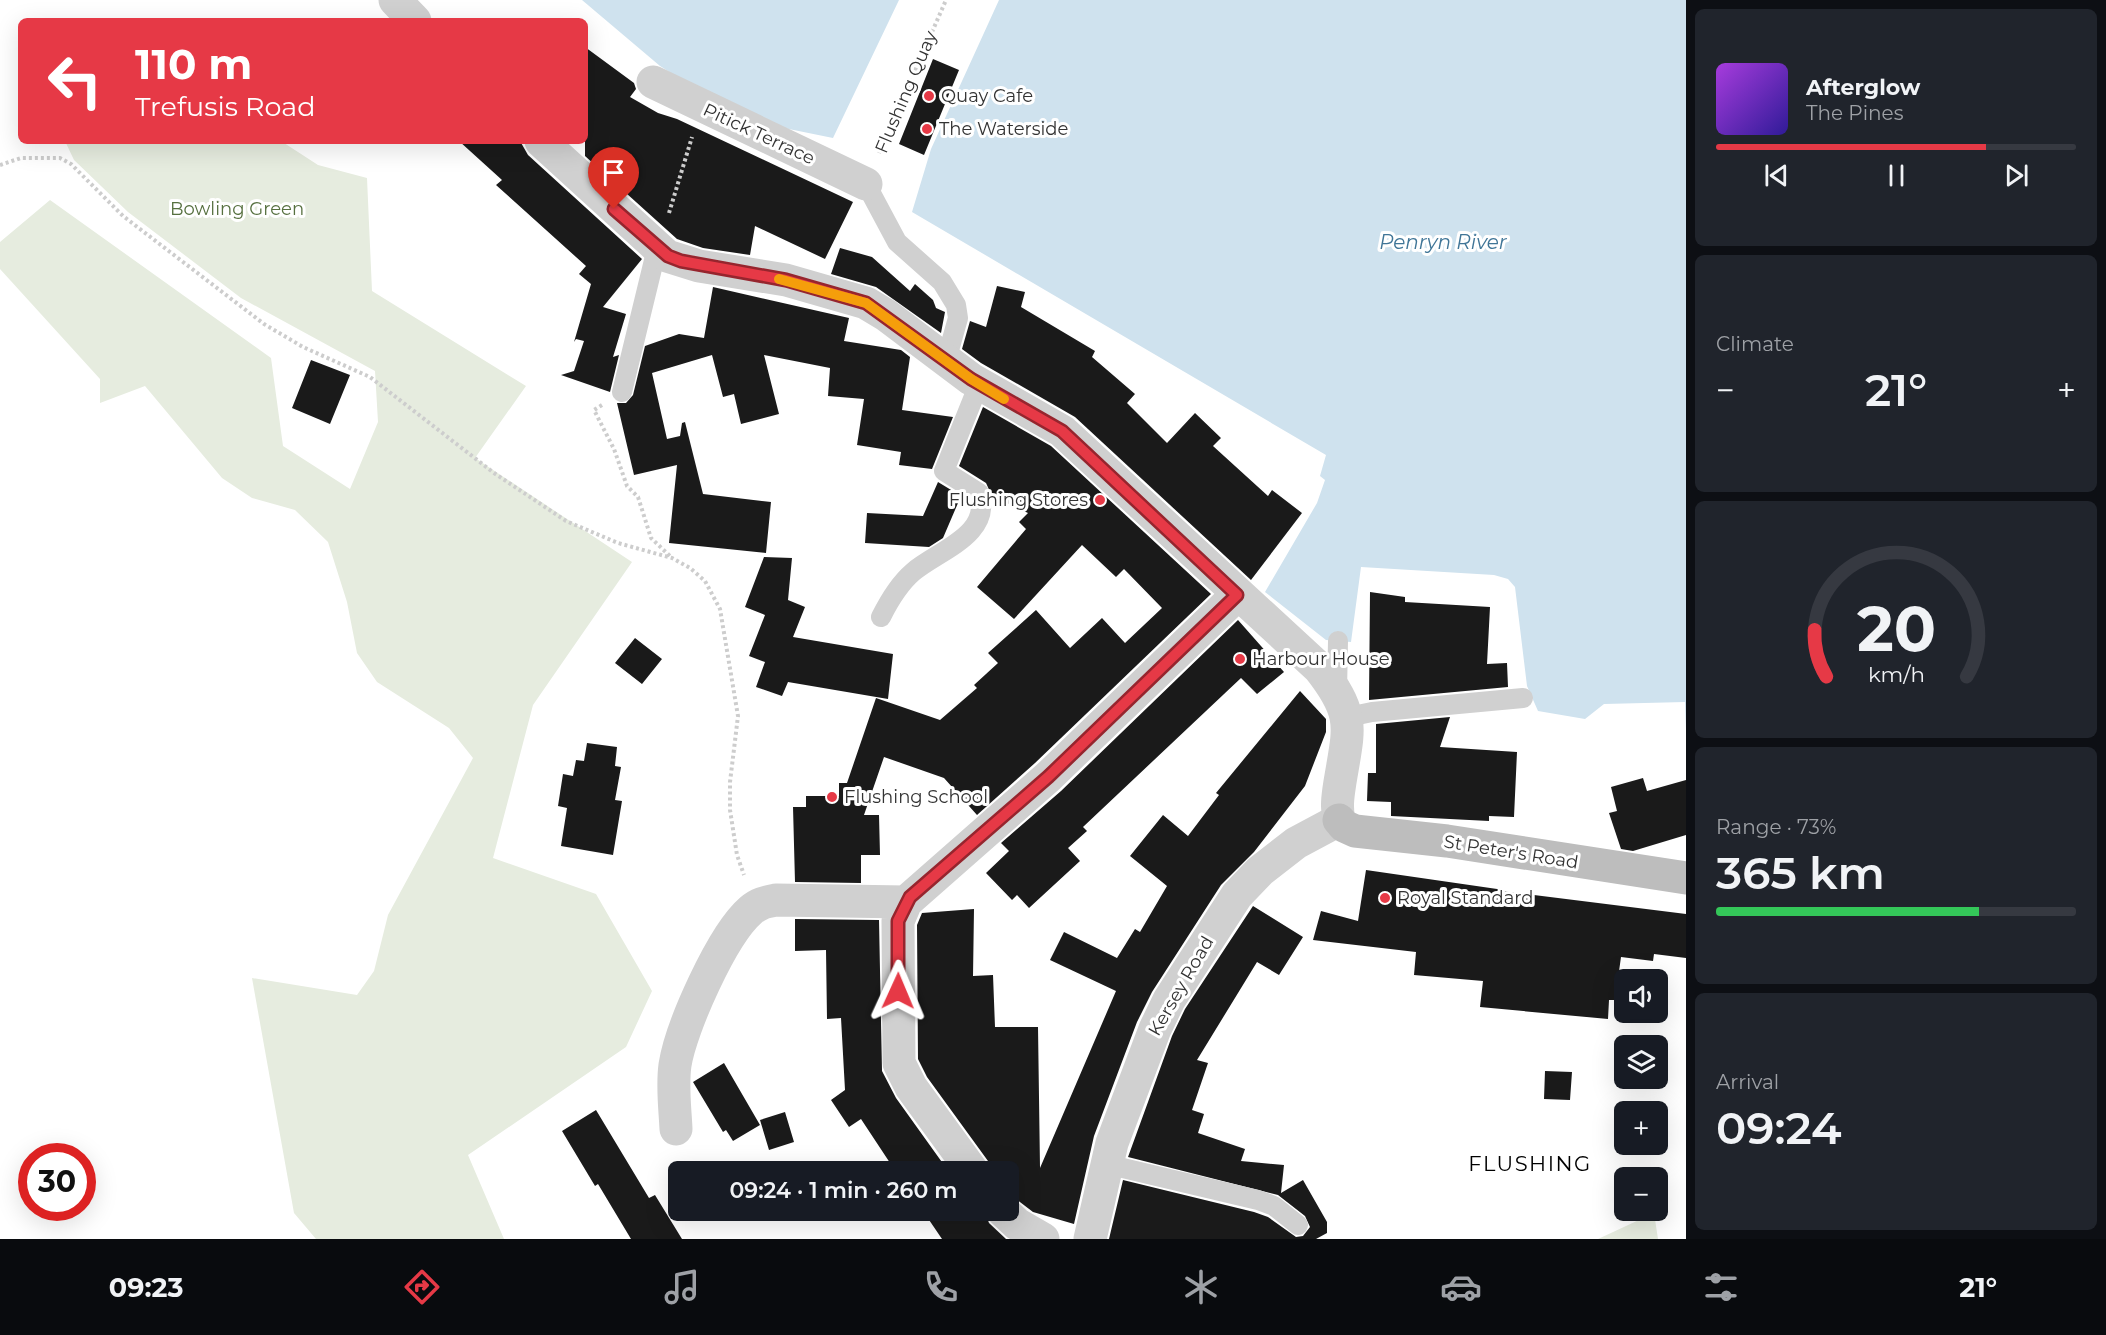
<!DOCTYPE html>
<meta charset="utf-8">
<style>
:root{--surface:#171b24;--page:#20242c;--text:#f1f3f6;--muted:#9ea1a6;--line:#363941;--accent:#e63946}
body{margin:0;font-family:Montserrat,sans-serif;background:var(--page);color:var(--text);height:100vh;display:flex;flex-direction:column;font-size:22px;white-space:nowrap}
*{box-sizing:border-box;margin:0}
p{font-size:20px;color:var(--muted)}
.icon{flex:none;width:33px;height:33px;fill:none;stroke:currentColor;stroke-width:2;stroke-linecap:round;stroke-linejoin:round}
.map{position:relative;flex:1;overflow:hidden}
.details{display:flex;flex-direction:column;gap:9px;padding:9px;background:#0d0f14;width:420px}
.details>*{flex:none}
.guide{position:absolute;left:18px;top:18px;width:570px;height:126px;border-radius:9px;box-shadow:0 6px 24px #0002;background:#e63946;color:#fff;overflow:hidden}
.buttons{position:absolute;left:1614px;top:969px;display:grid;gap:12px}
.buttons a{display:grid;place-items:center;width:54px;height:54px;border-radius:9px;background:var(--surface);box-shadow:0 6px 24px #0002;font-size:30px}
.speed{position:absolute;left:18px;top:1143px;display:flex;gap:12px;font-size:30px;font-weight:700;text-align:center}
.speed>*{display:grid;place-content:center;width:78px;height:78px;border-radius:50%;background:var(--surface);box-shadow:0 6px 24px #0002;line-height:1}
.speed .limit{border:9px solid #d22;background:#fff;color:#111}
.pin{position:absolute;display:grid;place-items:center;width:51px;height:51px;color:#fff;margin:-62px -26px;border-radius:50% 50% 50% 0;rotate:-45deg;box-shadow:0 0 6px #0007}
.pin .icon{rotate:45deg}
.me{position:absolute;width:66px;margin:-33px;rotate:1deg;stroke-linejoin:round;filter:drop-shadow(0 0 4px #0008)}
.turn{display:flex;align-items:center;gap:21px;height:126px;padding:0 18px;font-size:27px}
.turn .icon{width:78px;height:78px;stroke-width:2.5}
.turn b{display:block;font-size:42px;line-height:51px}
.big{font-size:45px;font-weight:600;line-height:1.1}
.details .tile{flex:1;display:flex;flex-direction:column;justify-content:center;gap:9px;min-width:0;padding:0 21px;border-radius:9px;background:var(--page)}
.details .dial{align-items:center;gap:0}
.dial svg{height:156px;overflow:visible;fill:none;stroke:var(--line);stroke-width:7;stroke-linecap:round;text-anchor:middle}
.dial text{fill:var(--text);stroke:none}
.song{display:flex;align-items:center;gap:18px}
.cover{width:72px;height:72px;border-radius:9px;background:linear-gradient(135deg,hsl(280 70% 55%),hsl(250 70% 35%))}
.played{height:6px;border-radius:3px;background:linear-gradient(90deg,var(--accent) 75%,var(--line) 75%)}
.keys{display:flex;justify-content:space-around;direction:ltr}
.heat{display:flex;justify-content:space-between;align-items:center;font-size:33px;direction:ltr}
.charge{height:9px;border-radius:4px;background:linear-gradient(90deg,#34c759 73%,var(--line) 0)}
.trip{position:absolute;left:668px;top:1161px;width:351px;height:60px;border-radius:9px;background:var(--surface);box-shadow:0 6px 24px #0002;font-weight:600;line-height:60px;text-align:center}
.menu{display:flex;height:96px;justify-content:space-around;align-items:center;background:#090b0e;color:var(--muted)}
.menu .icon{width:42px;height:42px}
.menu .current{color:var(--accent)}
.menu b{font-size:27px;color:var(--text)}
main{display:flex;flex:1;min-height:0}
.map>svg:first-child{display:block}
.green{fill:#e6ecdf}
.water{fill:#cfe2ee}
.building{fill:#1a1a1a}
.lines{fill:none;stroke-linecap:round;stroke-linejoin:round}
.path{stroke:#cdcdcd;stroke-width:4;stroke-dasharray:3 3;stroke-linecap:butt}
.lane{stroke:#d0d0d0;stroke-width:20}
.street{stroke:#d0d0d0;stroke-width:33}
.secondary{stroke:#bdbdbd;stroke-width:33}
.route-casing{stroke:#96252e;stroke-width:15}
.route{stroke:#e63946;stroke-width:10}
.slow{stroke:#f59e0b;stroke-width:10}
.poi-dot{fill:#e63946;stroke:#fff;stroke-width:2}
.labels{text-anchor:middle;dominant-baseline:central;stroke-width:6;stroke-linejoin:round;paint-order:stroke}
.street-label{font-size:18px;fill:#333;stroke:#fff}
.poi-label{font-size:18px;fill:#333;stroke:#fff;text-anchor:start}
.park-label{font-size:18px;fill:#56703f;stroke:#fff}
.water-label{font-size:20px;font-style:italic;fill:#3f7597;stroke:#fff}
.quarter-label{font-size:21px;letter-spacing:1.5px;fill:#000;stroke:#fff}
</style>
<main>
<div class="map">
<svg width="1686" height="1239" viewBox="0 0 1686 1239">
<rect width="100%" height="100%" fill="#fff"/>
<path class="green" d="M65,141h216l37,24 49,13 5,113 154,95 -51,72 157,104 -99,143 -40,153 103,36 56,97 -26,56 -158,108 36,84h-188l-22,-26 -42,-235 105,17 17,-24 14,-56 85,-157 -24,-30 -72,-46 -20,-29 -10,-51 -19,-60 -33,-32 -43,-12 -30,-20 -77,-92 -45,17v-24l-100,-110v-27l50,-42 221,158 12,88 67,43 28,-67 -3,-51 -134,-73 -113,-86 -54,-52z
M1654,1213l4,26h-60z"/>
<path class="water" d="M582,0h317l-66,138 -54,-11 -83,-38 -36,-23z
M999,0h687v730l-1,-28 -81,2 -19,15 -47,-8 -11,-25 -12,-99 -7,-8 -14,-4 -133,-8 -10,75 -25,-2 -61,-48 52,-89 8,-23 -5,-4 6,-21 -414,-243 19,-63z"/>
<path class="building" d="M585,47l49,36 2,6 -6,8 28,16 19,6 176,83 -28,57 -70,-33 -5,29 -47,-7 -26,-9 -92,-83z
M933,59l26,11 -35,85 -25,-11z
M459,141h61l8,14 114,104 -39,48 23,7 -13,43 6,-2 -9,37 -49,-17 13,-4 10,-30 -8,-2 -2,3 17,-58 -12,-10 7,-8 -90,-81 6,-5z
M840,248l32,9 38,34 5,-7 18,16 3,8 9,4 -4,21 -65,-46 -45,-13z
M997,286l28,6 -4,15 74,44 -3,6 43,37 -8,9 40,40 28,-30 26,25 -8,8 55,50 4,-6 30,23 -51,67 -176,-163 -94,-54 -19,-14 8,-28 16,6z
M713,287l136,31 -5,23 57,9 9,7 -8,53 51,7 -21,52 -33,-4 2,-13 -44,-7 7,-46 -36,-3 2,-28 -66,-13 15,59 -38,10 -7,-30 -11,3 -11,-42 -60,18 15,66 13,-3 2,-13 3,-1 18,72 68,8 -5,51 -97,-10 8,-78 -43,10 -17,-72h9l7,-8 12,-49 34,-12 25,4z
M311,360l39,15 -20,49 -38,-16z
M983,407l68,39 160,148 -176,169 -58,52 -33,-37 -60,-21 -20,58h15l1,40h-19v28l-66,-1 -2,-75h13v-11h33v-13h8l29,-85 64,22 37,-32 -3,-3 24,-22 -10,-10 48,-43 34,38 32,-30 23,25 37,-35 -38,-39 -8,8 -34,-32 -68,74 -37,-32 49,-58 -7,-7 9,-9 -36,-17 -6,-13 -27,-17z
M938,482l23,14 -18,42 -14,9 -64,-4 2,-30 56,3z
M764,557l28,1 -4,42 17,7 -12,30 100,17 -5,45 -100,-17 -6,14 -26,-9 9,-25 -16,-6 16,-41 -20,-8z
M1370,592l35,5v5l85,5 -3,57 20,-1 1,24 -139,13z
M1238,620l46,52 -27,22 -16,-16 -158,149 4,4 -19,17 12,13 -51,47 -12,-13 -5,5 -26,-27 23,-22 -8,-8 60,-52z
M635,638l27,21 -20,25 -27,-21z
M1300,691l26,28v13l-21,54 -51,66 -33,33 -69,107 -15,30 -43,114 -20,88 -41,-12 -25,-19v-21h-17l-3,-11 -61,-84 -9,-18 -1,-134 5,-12 52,-4 -1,67 20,-1 2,52h43l2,141 76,-177 -66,-31 14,-28 53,26 18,-29 5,3 27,-46 -37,-30 33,-41 25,21 31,-41 -3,-2z
M1450,717l-10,30 77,5 -3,65 -25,-1v5l-98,-5v-14l-24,-1 1,-28h8v-49z
M587,743l30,4 -2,19 6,1 -6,33 7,1 -9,54 -52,-9 6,-38 -9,-2 5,-32 10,2 3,-16 8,1z
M1643,778l4,13 39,-11v55l-53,16 -12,-2 -12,-36 8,-2 -6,-24z
M1366,870l138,20 -3,1 185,23v44l-32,-4 -1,7 -32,-4 -6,43h-6l-1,19 -128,-12 3,-26 -69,-6 2,-23 -103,-12 8,-29 37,10z
M1253,906l50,31 -24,38 -22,-13 -60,98 11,3 -16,47 12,4 -6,19 47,16 -4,12 43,4 -3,28 22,-13 24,42v11l-11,6h-207l14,-59 131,32 14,5 28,20 7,-1 7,-9 -5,-11 -27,-21 -150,-38 44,-121 13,-27z
M795,919l84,1 3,151 14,27 53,74h-53l-35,-53 -12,8 -18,-27 14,-10 -4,-72 -14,1 -1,-69 -31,1z
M724,1063l36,62 -27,16 -7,-11 -3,2 -30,-50z
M1545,1071l27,1 -2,28 -26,-1z
M596,1110l53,88 6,-3 27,44h-51l-33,-55 -3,2 -33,-55z
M785,1112l9,30 -25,8 -9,-30z
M984,1210l5,13 17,16h-64l-19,-28z"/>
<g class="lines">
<path class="path" d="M879,153l67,-153
M0,165l21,-7h39l11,6 52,52 141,108 39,23 67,30 124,96 72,48 52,22 54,15 18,10 15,13 15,28 18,107 -8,66v28l7,45 7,20
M669,213l23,-76
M602,405l-8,5 20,39 13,37 11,11 13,41 20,19"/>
<path class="lane" d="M866,184l31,58 45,40 14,23 2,13 -12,43
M622,392l35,-144
M881,617c8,-16 18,-33 32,-45 24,-21 80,-37 66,-79l-35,-22 35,-87
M1337,692l1,-51
M1348,717l24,-5 151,-14
M1106,1164l152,36 16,6 24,19"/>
<path class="street" d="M395,0l20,21
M653,82l213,102
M541,141l126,115 32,10 87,14 80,23 20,12 85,64 91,52 257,237c37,47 30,59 21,114 -2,13 -4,25 -1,38l-43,23 -36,28 -23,24 -68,105 -14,29 -43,114 -22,96
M676,1129c-1,-21 -4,-43 -1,-64 6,-38 47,-130 76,-155 8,-7 15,-8 25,-10l130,2
M973,1172l-62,-85 -12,-24 -1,-142 8,-19 142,-125 189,-182
M1002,1210l15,14 26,15"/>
<path class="secondary" d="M1339,820l5,6 11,5 92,10 239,37"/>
</g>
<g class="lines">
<g class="route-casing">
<path id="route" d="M614,209l54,47 13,5 105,19 80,23 105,76 91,52 175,164 -189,182 -138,120 -12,24v70"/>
</g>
<use href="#route" class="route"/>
<path class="slow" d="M779,279l87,24 105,76 33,20"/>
</g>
<g class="poi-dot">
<circle cx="929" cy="96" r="6"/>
<circle cx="927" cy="129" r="6"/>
<circle cx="1100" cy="500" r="6"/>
<circle cx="1240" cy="659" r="6"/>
<circle cx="832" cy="797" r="6"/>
<circle cx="1385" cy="898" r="6"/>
</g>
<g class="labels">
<g class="street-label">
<text transform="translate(906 92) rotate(-67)">Flushing Quay</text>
<text transform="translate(759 134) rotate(25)">Pitick Terrace</text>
<text transform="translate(1511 852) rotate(9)">St Peter's Road</text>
<text transform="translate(1181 986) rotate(-60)">Kersey Road</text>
</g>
<g class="poi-label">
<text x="941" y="96">Quay Cafe</text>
<text x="939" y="129">The Waterside</text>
<text x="1088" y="500" text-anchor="end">Flushing Stores</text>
<text x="1252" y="659">Harbour House</text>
<text x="844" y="797">Flushing School</text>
<text x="1397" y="898">Royal Standard</text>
</g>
<g class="park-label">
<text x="237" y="209">Bowling Green</text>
</g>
<g class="water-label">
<text x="1443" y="242">Penryn River</text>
</g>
<g class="quarter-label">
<text x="1530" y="1163">FLUSHING</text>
</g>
</g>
</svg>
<div class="buttons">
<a><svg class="icon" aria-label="sound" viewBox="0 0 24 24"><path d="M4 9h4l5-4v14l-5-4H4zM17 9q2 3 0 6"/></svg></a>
<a><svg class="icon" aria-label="layers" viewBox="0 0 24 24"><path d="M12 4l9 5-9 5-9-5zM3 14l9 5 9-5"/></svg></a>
<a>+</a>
<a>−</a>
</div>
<div class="speed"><div class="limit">30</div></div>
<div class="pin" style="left:614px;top:209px;background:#d93025"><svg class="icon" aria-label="arrive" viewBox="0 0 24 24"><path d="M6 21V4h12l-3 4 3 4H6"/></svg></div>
<svg class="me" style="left:898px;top:991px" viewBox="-20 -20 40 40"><path d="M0-17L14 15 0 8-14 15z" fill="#e63946" stroke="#fff" stroke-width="4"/></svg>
<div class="trip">09:24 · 1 min · 260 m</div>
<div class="guide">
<div class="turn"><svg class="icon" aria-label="left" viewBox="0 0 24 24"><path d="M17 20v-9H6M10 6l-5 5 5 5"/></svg><div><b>110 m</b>Trefusis Road</div></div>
</div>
</div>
<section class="details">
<div class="tile">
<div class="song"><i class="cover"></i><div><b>Afterglow</b><p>The Pines</p></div></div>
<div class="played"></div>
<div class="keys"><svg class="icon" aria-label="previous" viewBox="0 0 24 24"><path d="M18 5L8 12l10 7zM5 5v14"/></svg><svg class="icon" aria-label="pause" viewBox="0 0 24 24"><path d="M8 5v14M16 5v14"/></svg><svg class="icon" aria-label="next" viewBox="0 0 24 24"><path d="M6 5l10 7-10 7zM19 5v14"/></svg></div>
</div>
<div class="tile"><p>Climate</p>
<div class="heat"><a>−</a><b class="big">21°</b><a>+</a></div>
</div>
<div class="tile dial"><svg viewBox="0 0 100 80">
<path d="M14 69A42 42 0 1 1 86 69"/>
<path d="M14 69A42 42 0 0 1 8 45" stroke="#e63946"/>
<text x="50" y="56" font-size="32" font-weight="700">20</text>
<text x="50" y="72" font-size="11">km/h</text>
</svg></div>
<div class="tile"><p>Range · 73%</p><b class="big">365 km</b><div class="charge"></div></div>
<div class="tile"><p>Arrival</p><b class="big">09:24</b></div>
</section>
</main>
<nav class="menu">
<b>09:23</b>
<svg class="icon current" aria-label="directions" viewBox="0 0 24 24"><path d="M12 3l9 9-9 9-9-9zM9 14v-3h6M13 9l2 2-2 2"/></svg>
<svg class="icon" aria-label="music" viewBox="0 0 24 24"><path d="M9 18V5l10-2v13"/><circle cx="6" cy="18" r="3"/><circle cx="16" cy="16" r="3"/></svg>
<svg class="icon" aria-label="phone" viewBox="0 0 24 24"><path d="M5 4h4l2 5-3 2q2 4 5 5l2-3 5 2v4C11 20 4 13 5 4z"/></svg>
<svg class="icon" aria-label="climate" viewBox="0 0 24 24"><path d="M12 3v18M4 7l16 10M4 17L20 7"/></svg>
<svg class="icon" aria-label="car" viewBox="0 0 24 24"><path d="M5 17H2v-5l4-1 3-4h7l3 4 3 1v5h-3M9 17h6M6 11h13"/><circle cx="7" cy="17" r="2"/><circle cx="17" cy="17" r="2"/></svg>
<svg class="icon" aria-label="filters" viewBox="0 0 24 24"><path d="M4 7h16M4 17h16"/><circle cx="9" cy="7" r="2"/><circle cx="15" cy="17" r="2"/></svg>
<b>21°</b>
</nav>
